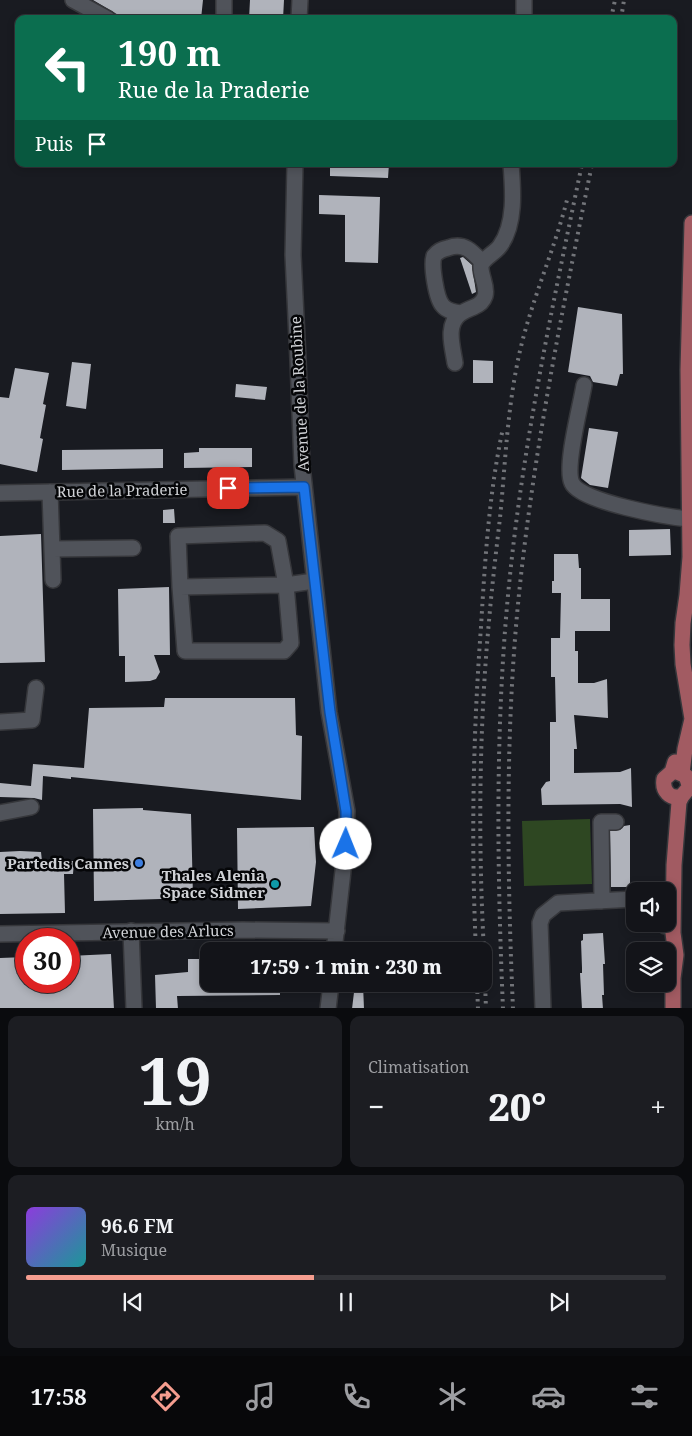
<!DOCTYPE html>
<html lang="fr">
<meta charset="utf-8">
<style>
:root{--surface:#131419;--page:#1c1d22;--text:#f1f3f6;--muted:#9d9ea2;--line:#323338;--accent:#f59d8f}
body{margin:0;font-family:"Noto Serif",serif;background:var(--page);color:var(--text);height:100vh;display:flex;flex-direction:column;font-size:19px;white-space:nowrap}
*{box-sizing:border-box;margin:0}
p{font-size:16px;color:var(--muted)}
.icon{flex:none;width:28px;height:28px;fill:none;stroke:currentColor;stroke-width:2;stroke-linecap:round;stroke-linejoin:round}
.map{position:relative;height:1008px;overflow:hidden}
.side{display:flex;flex-direction:column;gap:8px;padding:8px;background:#0a0b0e;flex:1}
.side>*{flex:none}
.hud{position:absolute;left:15px;top:15px;width:662px;height:152px;border-radius:10px;box-shadow:0 2px 8px #0003,0 0 0 1px var(--line);background:#0b6e4f;color:#fff;overflow:hidden}
.tools{position:absolute;left:626px;top:882px;display:grid;gap:10px}
.tools a{display:grid;place-items:center;width:50px;height:50px;border-radius:10px;background:var(--surface);box-shadow:0 2px 8px #0003,0 0 0 1px var(--line);font-size:25px}
.speed{position:absolute;left:15px;top:928px;display:flex;gap:10px;font-size:25px;font-weight:700;text-align:center}
.speed>*{display:grid;place-content:center;width:65px;height:65px;border-radius:50%;background:var(--surface);box-shadow:0 2px 8px #0003,0 0 0 1px var(--line);line-height:1}
.speed .limit{border:8px solid #d22;background:#fff;color:#111}
.pin{position:absolute;display:grid;place-items:center;width:42px;height:42px;color:#fff;margin:-21px;border-radius:10px;box-shadow:0 2px 8px #0006}
.me{position:absolute;width:55px;margin:-28px;rotate:1deg;stroke-linejoin:round;filter:drop-shadow(0 0 4px #0008)}
.turn{display:flex;align-items:center;gap:18px;height:105px;padding:0 20px;font-size:22px}
.turn .icon{width:65px;height:65px;stroke-width:2.5}
.turn b{display:block;font-size:35px;line-height:42px}
.then{display:flex;align-items:center;height:48px;padding:0 20px;background:#0003;gap:10px;font-size:19px}
.big{font-size:38px;font-weight:800;line-height:1.1}
.side .widget{flex:1;display:flex;flex-direction:column;justify-content:center;gap:8px;min-width:0;padding:0 18px;border-radius:10px;background:var(--page)}
.side .dial{align-items:center;gap:0}
.dial b{font-size:65px;line-height:1}
.song{display:flex;align-items:center;gap:15px}
.cover{width:60px;height:60px;border-radius:8px;background:linear-gradient(135deg,hsl(270 70% 55%),hsl(180 70% 35%))}
.played{height:5px;border-radius:2px;background:linear-gradient(90deg,var(--accent) 45%,var(--line) 45%)}
.keys{display:flex;justify-content:space-around;direction:ltr}
.heat{display:flex;justify-content:space-between;align-items:center;font-size:28px;direction:ltr}
.side .tiles{flex:1;display:grid;gap:8px;grid-template-columns:1fr 1fr}
.widget:last-child{grid-column:span 2}
.trip{position:absolute;left:200px;top:942px;width:292px;height:50px;border-radius:10px;background:var(--surface);box-shadow:0 2px 8px #0003,0 0 0 1px var(--line);font-weight:800;line-height:50px;text-align:center}
.dock{display:flex;height:80px;justify-content:space-around;align-items:center;background:#08080a;color:var(--muted)}
.dock .icon{width:35px;height:35px}
.dock .on{color:var(--accent)}
.dock b{font-size:22px;color:var(--text)}
.map>svg:first-child{display:block}
.green{fill:#2e4722}
.building{fill:#b0b3bb}
.lines{fill:none;stroke-linecap:round;stroke-linejoin:round}
.minor-casing{stroke:#36373b;stroke-width:18}
.major-casing{stroke:#36373b;stroke-width:18}
.minor{stroke:#50535a;stroke-width:15}
.major{stroke:#a25b62;stroke-width:15}
.rail{stroke:#727479;stroke-width:4;stroke-dasharray:2.5 5;stroke-linecap:butt}
.route-casing{stroke:#114b97;stroke-width:12}
.route{stroke:#1a73e8;stroke-width:9}
.shop-dot{fill:#3f7fe0;stroke:#050608;stroke-width:2}
.culture-dot{fill:#0f9aa8;stroke:#050608;stroke-width:2}
.labels{text-anchor:middle;dominant-baseline:central;stroke-width:5;stroke-linejoin:round;paint-order:stroke}
.street-label{font-size:15px;fill:#d0d2d6;stroke:#050608}
.poi-label{font-size:15px;font-weight:bold;fill:#d0d2d6;stroke:#050608;text-anchor:end}
</style>
<div class="map">
<svg width="692" height="1009" viewBox="0 0 692 1009">
<rect width="100%" height="100%" fill="#191b21"/>
<path class="green" d="M590,819l2,65 -68,2 -2,-65z"/>
<path class="building" d="M93,0h110l-2,19h-76z
M250,0h34l-1,19h-34z
M330,164h59l-1,14 -58,-2z
M319,195l61,2 -2,66 -33,-1v-47l-26,-1z
M463,257l9,8 4,27 -4,2 -12,-36z
M578,307l44,7 1,60h-3l-3,12 -24,-4 -3,-6 -22,-4z
M473,360l20,1v22h-20z
M72,362l19,2 -5,45 -20,-3z
M15,368l34,5 -6,31 3,1 -6,33 3,1 -6,33 -37,-8v-67l9,1z
M236,384l31,3 -2,13 -30,-3z
M589,428l29,4 -10,56 -18,-3 -9,-7z
M199,448h53v19l-68,1v-15l15,-1z
M163,449v19l-101,2v-20z
M174,509l1,14h-12v-13z
M670,529l1,26 -42,1v-26z
M41,534l4,128 -45,1v-127z
M554,554h24l1,14h2v31h29v32h-35v20h3v32h16l13,-4 1,39 -34,-3 3,34h-3v24l46,-1 11,-4 1,39 -12,-3 -78,1 -1,-16 5,-7 4,-1v-59h6l-1,-45h-4v-39h9l1,-45h-9v-12h2z
M169,587l1,68h-16l6,17 -4,7 -6,2 -25,1v-26h-6l-1,-67z
M165,698h130l1,37 6,1 -1,64 -230,-23v2l-28,-3 -1,24 -8,-2 -34,-1v-14l31,3 2,-22 51,4 5,-60 75,-1z
M143,808v2l48,4 2,84 -99,3 -1,-92z
M630,825v62h-19l-1,-56 10,-1 4,-4z
M314,827l2,35 -5,44 -73,3 -1,-81z
M20,851l21,1 1,9h32l-1,13h-9l1,39 -65,1v-62z
M603,933l2,31h-2l1,31h-2l1,14h-21l-2,-36h2v-5l-1,-27 2,-1v-6z
M111,954l3,55h-114v-51l26,-1v24h43v-25z
M188,959h21v25h71v11l-103,1 1,13h-22l-1,-34 33,-3z
M355,984h8l1,25h-12z"/>
<g class="lines">
<g class="minor-casing">
<path id="minor" d="M73,0l35,19
M524,0v19
M224,19v-19
M299,19l1,-19
M295,164l-2,91 5,105 4,105 27,247 18,99 -1,33 -12,107
M461,313c-7,-1 -14,-2 -18,-7 -7,-7 -12,-41 -9,-50 4,-5 8,-7 14,-8 16,-6 24,3 34,14
M455,363c-2,-15 -10,-38 5,-49 4,-3 9,-5 14,-7 5,-2 9,-5 11,-11 3,-10 -5,-20 -4,-31 4,-8 14,-12 19,-19 16,-22 13,-57 11,-82
M584,385c-3,20 -20,82 -12,98 8,19 96,34 117,36
M50,492l3,88
M0,493l304,-6
M52,549l81,-1
M180,587l-2,-51 87,-3 13,8 8,44 5,58 -7,8h-99l-5,-64 106,-2 28,-4
M0,722l32,-2 4,-32
M0,813l31,-6
M602,901l-1,-79h15
M663,924l2,2
M131,931l3,78
M0,934l243,-4 94,1
M328,1009l3,-25
M543,1009l-3,-86 3,-8 15,-12 77,-4"/>
</g>
<g class="major-casing">
<path id="major" d="M675,762l-3,10 -8,7c-2,12 6,21 18,17
M682,773l3,-24 7,-30 -9,-55 -1,-19 1,-22 4,-28 3,-38 -2,-187 4,-147
M673,1009v-31l3,-23 -3,-22 1,-68 5,-63 3,-6 6,-7 1,-4 -3,-9 -9,-4h-4"/>
</g>
<use href="#minor" class="minor"/>
<use href="#major" class="major"/>
<path class="rail" d="M611,19l4,-19
M621,19l3,-19
M476,951c-5,-108 -3,-216 5,-324 4,-67 8,-134 22,-199
M484,951c-6,-109 -5,-221 5,-330 3,-35 7,-69 11,-103 5,-51 7,-103 17,-153 11,-58 37,-112 51,-169
M484,956l2,53
M477,984l1,25
M503,1009c-6,-142 -8,-283 6,-424 14,-142 44,-282 73,-421
M513,1009c-6,-139 -8,-277 6,-415 15,-145 44,-288 73,-430"/>
</g>
<g class="lines">
<g class="route-casing">
<path id="route" d="M228,488l76,-1 26,225 16,99v33"/>
</g>
<use href="#route" class="route"/>
</g>
<circle class="shop-dot" cx="139" cy="863" r="5"/>
<circle class="culture-dot" cx="275" cy="884" r="5"/>
<g class="labels">
<g class="street-label">
<text transform="translate(299 394) rotate(-93)">Avenue de la Roubine</text>
<text transform="translate(122 490) rotate(-1)">Rue de la Praderie</text>
<text transform="translate(168 931) rotate(-1)">Avenue des Arlucs</text>
</g>
<g class="poi-label">
<text x="129" y="863">Partedis Cannes</text>
<text x="265" y="875">Thales Alenia<tspan x="265" dy="17">Space Sidmer</tspan></text>
</g>
</g>
</svg>
<div class="tools">
<a><svg class="icon" aria-label="sound" viewBox="0 0 24 24"><path d="M4 9h4l5-4v14l-5-4H4zM17 9q2 3 0 6"/></svg></a>
<a><svg class="icon" aria-label="layers" viewBox="0 0 24 24"><path d="M12 4l9 5-9 5-9-5zM3 14l9 5 9-5"/></svg></a>
</div>
<div class="speed"><div class="limit">30</div></div>
<div class="pin" style="left:228px;top:488px;background:#d93025"><svg class="icon" aria-label="arrive" viewBox="0 0 24 24"><path d="M6 21V4h12l-3 4 3 4H6"/></svg></div>
<svg class="me" style="left:346px;top:844px" viewBox="-20 -20 40 40"><circle r="19" fill="#fff"/><path d="M0-13L10 11 0 6-10 11z" fill="#1a73e8"/></svg>
<div class="trip">17:59 · 1 min · 230 m</div>
<div class="hud">
<div class="turn"><svg class="icon" aria-label="left" viewBox="0 0 24 24"><path d="M17 20v-9H6M10 6l-5 5 5 5"/></svg><div><b>190 m</b>Rue de la Praderie</div></div>
<div class="then">Puis<svg class="icon" aria-label="arrive" viewBox="0 0 24 24"><path d="M6 21V4h12l-3 4 3 4H6"/></svg></div>
</div>
</div>
<section class="side">
<div class="tiles">
<div class="widget dial"><b>19</b><p>km/h</p></div>
<div class="widget"><p>Climatisation</p>
<div class="heat"><a>−</a><b class="big">20°</b><a>+</a></div>
</div>
<div class="widget">
<div class="song"><i class="cover"></i><div><b>96.6 FM</b><p>Musique</p></div></div>
<div class="played"></div>
<div class="keys"><svg class="icon" aria-label="previous" viewBox="0 0 24 24"><path d="M18 5L8 12l10 7zM5 5v14"/></svg><svg class="icon" aria-label="pause" viewBox="0 0 24 24"><path d="M8 5v14M16 5v14"/></svg><svg class="icon" aria-label="next" viewBox="0 0 24 24"><path d="M6 5l10 7-10 7zM19 5v14"/></svg></div>
</div>
</div>
</section>
<nav class="dock">
<b>17:58</b>
<svg class="icon on" aria-label="directions" viewBox="0 0 24 24"><path d="M12 3l9 9-9 9-9-9zM9 14v-3h6M13 9l2 2-2 2"/></svg>
<svg class="icon" aria-label="music" viewBox="0 0 24 24"><path d="M9 18V5l10-2v13"/><circle cx="6" cy="18" r="3"/><circle cx="16" cy="16" r="3"/></svg>
<svg class="icon" aria-label="phone" viewBox="0 0 24 24"><path d="M5 4h4l2 5-3 2q2 4 5 5l2-3 5 2v4C11 20 4 13 5 4z"/></svg>
<svg class="icon" aria-label="climate" viewBox="0 0 24 24"><path d="M12 3v18M4 7l16 10M4 17L20 7"/></svg>
<svg class="icon" aria-label="car" viewBox="0 0 24 24"><path d="M5 17H2v-5l4-1 3-4h7l3 4 3 1v5h-3M9 17h6M6 11h13"/><circle cx="7" cy="17" r="2"/><circle cx="17" cy="17" r="2"/></svg>
<svg class="icon" aria-label="filters" viewBox="0 0 24 24"><path d="M4 7h16M4 17h16"/><circle cx="9" cy="7" r="2"/><circle cx="15" cy="17" r="2"/></svg>
</nav>
